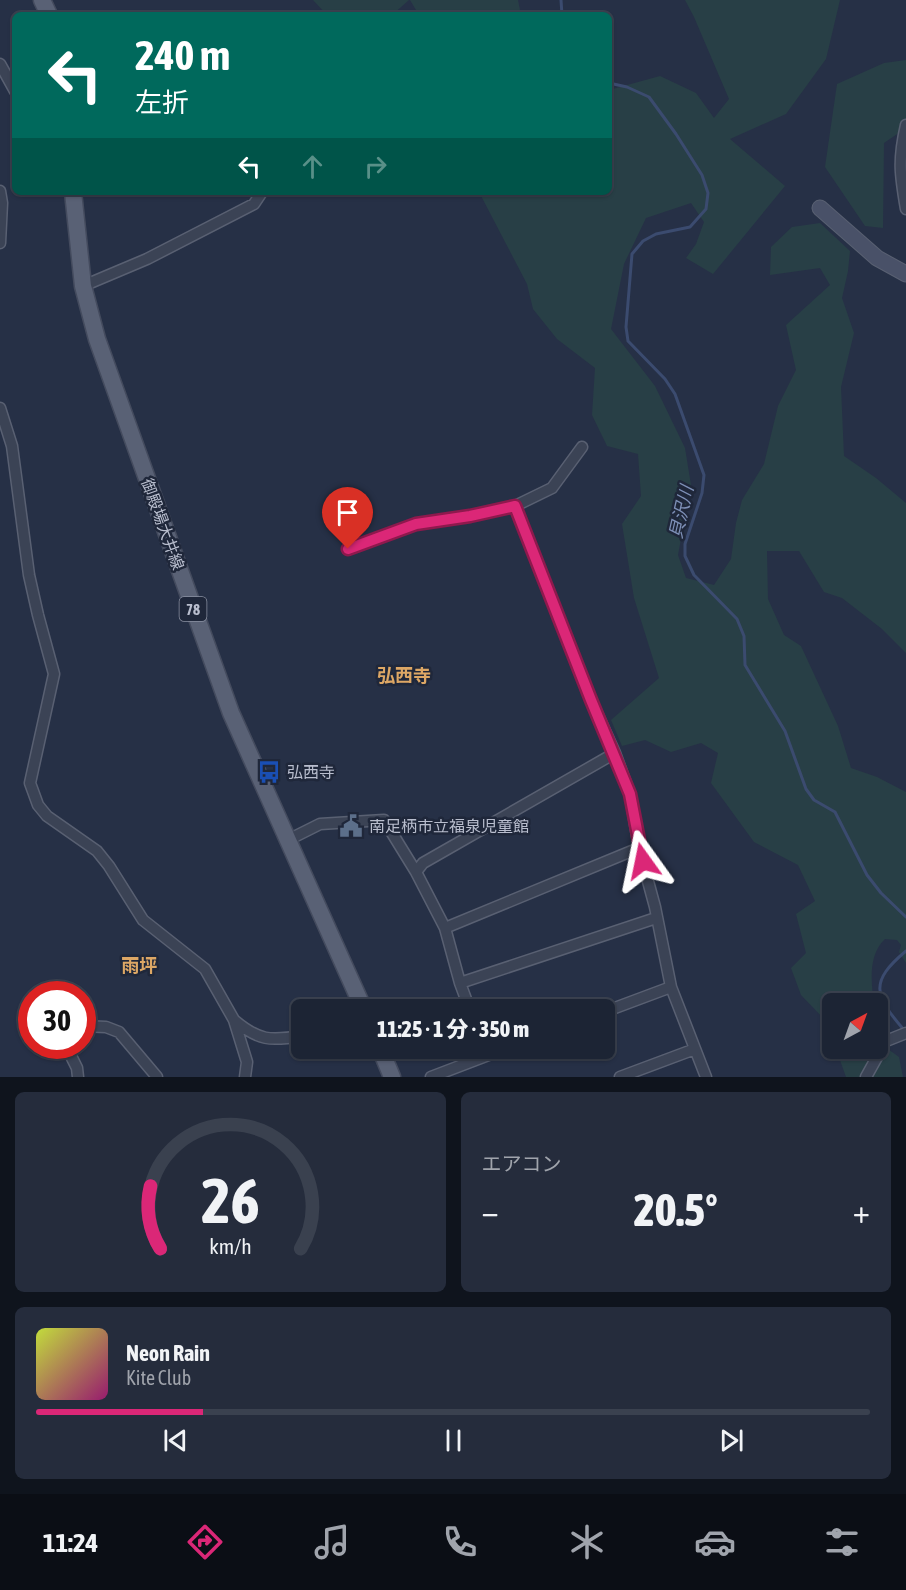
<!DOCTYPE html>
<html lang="ja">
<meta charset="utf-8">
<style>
:root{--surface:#1c2434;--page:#252c3c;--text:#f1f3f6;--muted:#a0a4ac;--line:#3a414f;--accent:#db2777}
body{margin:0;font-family:"Asap Condensed","Noto Sans JP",sans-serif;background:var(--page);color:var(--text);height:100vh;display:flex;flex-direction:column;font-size:22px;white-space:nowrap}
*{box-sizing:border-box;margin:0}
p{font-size:20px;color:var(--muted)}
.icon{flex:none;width:33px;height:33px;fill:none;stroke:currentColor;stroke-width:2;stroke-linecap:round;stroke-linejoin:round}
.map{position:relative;height:1077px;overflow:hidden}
.drawer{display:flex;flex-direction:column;gap:15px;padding:15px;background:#0f141d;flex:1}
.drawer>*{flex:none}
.hud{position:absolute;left:12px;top:12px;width:600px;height:183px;border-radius:9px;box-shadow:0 2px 4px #0004,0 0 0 2px var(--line);background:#00695c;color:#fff;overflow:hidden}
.needle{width:39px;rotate:41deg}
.tools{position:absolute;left:822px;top:993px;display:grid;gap:12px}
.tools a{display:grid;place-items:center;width:66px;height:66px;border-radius:9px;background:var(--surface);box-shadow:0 2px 4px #0004,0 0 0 2px var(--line);font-size:30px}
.speed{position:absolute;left:18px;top:981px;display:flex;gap:12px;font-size:30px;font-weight:700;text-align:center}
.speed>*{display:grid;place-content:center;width:78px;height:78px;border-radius:50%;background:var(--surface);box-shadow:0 2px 4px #0004,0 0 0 2px var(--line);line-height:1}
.speed .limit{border:9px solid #d22;background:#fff;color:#111}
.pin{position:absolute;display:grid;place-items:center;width:51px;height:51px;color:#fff;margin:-62px -26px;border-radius:50% 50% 50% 0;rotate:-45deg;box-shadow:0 0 6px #0007}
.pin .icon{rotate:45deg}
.me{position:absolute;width:66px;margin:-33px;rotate:348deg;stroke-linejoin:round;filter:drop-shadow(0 0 4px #0008)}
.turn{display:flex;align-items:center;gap:21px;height:126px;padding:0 24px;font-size:27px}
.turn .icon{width:78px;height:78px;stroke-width:2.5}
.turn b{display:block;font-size:42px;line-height:51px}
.lanes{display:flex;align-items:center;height:57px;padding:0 24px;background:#0003;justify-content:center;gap:30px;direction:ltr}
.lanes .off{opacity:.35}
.big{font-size:45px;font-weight:800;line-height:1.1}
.drawer .tile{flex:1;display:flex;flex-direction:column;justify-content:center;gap:9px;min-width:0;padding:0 21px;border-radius:9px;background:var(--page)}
.drawer .dial{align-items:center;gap:0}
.dial svg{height:156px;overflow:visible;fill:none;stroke:var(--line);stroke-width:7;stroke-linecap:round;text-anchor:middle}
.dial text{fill:var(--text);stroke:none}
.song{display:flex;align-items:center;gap:18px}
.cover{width:72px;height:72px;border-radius:9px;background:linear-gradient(135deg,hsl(70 70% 55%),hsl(320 70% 35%))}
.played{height:6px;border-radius:3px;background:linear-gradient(90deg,var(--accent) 20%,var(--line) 20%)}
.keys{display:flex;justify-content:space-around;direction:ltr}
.heat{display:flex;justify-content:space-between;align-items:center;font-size:33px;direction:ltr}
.drawer .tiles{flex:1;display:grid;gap:15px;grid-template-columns:1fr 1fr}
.tile:last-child{grid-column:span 2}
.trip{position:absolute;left:291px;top:999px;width:324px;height:60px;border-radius:9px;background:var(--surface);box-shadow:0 2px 4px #0004,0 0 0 2px var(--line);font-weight:800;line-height:60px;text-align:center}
.menu{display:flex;height:96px;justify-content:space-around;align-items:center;background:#0b0e15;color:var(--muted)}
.menu .icon{width:42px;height:42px}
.menu .active{color:var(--accent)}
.menu b{font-size:27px;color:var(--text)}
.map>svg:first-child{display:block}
.green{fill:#283f46}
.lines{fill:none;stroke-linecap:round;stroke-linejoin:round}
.stream{stroke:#3b4b6f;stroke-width:3}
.street-casing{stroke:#596072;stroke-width:13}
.secondary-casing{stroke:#596072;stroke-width:17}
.primary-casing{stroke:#444b5e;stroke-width:19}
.street{stroke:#3b4355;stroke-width:10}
.secondary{stroke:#495168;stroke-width:15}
.primary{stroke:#596175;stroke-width:16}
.route-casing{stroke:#8e194d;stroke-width:15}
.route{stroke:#db2777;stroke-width:10}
.labels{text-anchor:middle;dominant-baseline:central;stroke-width:5;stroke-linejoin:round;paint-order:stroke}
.shield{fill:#1f273a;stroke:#8b91a2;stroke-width:1.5}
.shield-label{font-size:15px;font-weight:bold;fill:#b9bece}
.street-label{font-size:16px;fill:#b9bece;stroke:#1f273a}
.poi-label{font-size:16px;fill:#b9bece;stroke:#1f273a;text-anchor:start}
.water-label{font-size:18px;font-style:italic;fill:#7e90b7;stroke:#1f273a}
.neighbourhood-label{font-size:18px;font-weight:bold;fill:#dda765;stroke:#1f273a}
</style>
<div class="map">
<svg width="906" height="1077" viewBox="0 0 906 1077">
<rect width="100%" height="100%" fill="#263046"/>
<path class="green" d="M313,0h96l-17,15h-65z
M410,0h108l3,15h-102z
M685,0h155l-14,59 -40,55 -56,25 55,47 -72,88 -27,-16 10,-14 8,-22 -13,-19 -45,15 -22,46 -13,65 44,57 30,62 6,37 -13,70 8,23 28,7 17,-26 5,-36 6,-23 22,-36 14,-58 18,-36 -10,-45 44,-40 -10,-17 -50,7 1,-28 21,-20 28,-4 30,28 -2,20 -6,27 12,35 -13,54 3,69 32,22 30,25v150l-24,-24 -40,-31 -18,-6 -25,-41h-32l1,48 16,36 17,11 37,80 13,42 26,9 29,15v171l-7,-11 2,-7 -4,-5 -12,-1c-17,16 -14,43 -11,64l-42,1v35l-7,-19 -24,-25 -10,-27 15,-15 -10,-39 19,-13 -17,-36 -44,-23 -43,-59 7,-30 -17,-10 -30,9 -26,-12 -23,6 -11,-26 48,-42 -25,-80 -12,-74 19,-28 -3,-42 -31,-8 -15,-31 3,-47 -38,-29 -24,-30 -6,-25 -48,-92h130v-102l51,-14 36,17 18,25 15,-19 -35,-82z
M906,60v68l-22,15 -1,85 -18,-2 -40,-59 12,-83 47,-21z
M878,1039v3l21,15 4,20h-57l-10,-28 42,-1z"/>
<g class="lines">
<path class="stream" d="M561,0l1,15
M609,83l18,4 22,10 27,37 26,41 6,18 -2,16 -16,18 -34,7 -13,7 -11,13 -6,73 2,14 37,38 10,15 29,81 -2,18 -17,51v12l9,19 43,44 7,17 1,29 40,66 21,58 8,11 21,12 32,63 14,18 25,24
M904,1030c-30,-35 -35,-48 2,-79"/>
<g class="street-casing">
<path id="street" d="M0,64l15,27
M906,125c-8,35 -6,49 0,84
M0,191l2,12 -2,40
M83,286l64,-27 107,-55 8,-12
M0,408l12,38 17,129 9,40 16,59 -24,109 8,22 9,11 50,35 12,15 34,54 62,49 29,51 13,42 -2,15
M515,506l76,194 24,53 15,41 9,54 16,59 16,80 35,90
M348,549l68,-25 54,-8 45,-10 37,-18 30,-41
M288,840l32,-16 64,-4 32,52
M445,928l194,-80
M460,983l196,-65
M470,1010l-10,-27 -15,-55 -29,-56 7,-9 192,-110
M604,1012l67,-25
M234,1020c25,21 36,21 68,16
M82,1026l24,1 13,5 38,45
M66,1046l11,22 1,9
M431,1077l76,-29
M620,1077l75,-28
M866,1077l20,-36 20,-8"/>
</g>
<g class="secondary-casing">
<path id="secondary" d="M820,208l57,50 29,16"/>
</g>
<g class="primary-casing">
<path id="primary" d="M42,0l7,15
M73,192l10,94 14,53 134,374 133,297
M380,1048l12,29"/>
</g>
<use href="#street" class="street"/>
<use href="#secondary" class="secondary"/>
<use href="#primary" class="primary"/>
</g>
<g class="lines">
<g class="route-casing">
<path id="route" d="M348,549l68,-25 54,-8 45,-10 76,194 39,94 13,67"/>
</g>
<use href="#route" class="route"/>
</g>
<defs>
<g id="bus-bare" transform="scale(1.8)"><path d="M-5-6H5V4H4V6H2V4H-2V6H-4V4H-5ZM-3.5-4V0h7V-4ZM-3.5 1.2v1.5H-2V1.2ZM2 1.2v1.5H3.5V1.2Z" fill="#1a4fb4" stroke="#1f273a" stroke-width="2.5" paint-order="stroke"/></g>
<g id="civic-bare" transform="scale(1.8)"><path d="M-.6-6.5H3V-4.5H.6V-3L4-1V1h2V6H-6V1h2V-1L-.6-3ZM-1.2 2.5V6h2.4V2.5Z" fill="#5c6f8a" stroke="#1f273a" stroke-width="2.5" paint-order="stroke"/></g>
</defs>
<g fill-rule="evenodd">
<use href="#bus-bare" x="269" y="772"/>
<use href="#civic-bare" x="351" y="826"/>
</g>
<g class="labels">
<rect class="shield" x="179.5" y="597" width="27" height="24" rx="4.5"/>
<g class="shield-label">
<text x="193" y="609">78</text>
</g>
<g class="street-label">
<text transform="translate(163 524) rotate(70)">御殿場大井線</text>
</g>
<g class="poi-label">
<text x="287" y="772">弘西寺</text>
<text x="369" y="826">南足柄市立福泉児童館</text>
</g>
<g class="water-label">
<text transform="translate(681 512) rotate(-77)">貝沢川</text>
</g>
<g class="neighbourhood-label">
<text x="404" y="675">弘西寺</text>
<text x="139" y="965">雨坪</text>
</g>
</g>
</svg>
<div class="tools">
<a><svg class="needle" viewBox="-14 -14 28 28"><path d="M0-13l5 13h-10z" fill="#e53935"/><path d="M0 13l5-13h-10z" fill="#a0a4ac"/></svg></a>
</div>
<div class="speed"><div class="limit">30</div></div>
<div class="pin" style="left:348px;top:549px;background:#d93025"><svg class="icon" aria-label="arrive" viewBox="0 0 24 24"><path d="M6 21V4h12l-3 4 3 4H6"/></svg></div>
<svg class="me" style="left:643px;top:861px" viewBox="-20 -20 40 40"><path d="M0-17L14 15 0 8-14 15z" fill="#db2777" stroke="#fff" stroke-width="4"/></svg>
<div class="trip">11:25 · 1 分 · 350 m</div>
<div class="hud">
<div class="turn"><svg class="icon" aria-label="left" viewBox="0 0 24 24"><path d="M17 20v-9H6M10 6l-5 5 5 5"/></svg><div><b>240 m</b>左折</div></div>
<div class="lanes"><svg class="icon" aria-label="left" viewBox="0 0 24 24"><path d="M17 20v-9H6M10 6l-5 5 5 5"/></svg><svg class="icon off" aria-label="ahead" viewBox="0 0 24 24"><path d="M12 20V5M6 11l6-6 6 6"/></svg><svg class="icon off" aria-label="right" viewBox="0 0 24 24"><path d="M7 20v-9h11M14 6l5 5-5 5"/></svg></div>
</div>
</div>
<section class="drawer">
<div class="tiles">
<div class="tile dial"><svg viewBox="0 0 100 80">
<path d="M14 69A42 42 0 1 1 86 69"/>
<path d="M14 69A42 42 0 0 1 9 37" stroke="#db2777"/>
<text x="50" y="56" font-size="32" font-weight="700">26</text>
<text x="50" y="72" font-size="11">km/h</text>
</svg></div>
<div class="tile"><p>エアコン</p>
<div class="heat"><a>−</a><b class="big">20.5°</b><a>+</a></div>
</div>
<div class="tile">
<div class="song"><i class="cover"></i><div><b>Neon Rain</b><p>Kite Club</p></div></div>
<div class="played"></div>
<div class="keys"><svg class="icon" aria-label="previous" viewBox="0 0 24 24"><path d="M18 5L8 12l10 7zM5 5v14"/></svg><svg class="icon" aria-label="pause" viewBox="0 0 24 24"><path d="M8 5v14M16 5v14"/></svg><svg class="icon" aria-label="next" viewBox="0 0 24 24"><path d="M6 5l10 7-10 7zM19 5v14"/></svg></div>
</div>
</div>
</section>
<nav class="menu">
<b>11:24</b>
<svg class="icon active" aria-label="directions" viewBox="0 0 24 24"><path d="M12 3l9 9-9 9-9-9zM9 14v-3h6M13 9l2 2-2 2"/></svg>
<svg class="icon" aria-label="music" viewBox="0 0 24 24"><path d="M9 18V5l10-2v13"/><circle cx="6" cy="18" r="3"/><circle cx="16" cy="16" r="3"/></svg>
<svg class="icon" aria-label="phone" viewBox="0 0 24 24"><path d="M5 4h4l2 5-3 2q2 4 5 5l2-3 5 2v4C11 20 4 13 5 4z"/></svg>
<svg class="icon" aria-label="climate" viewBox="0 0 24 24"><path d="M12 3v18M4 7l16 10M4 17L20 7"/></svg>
<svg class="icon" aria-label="car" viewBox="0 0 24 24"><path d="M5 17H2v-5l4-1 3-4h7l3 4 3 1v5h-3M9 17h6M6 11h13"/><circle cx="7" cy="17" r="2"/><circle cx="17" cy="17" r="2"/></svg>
<svg class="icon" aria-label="filters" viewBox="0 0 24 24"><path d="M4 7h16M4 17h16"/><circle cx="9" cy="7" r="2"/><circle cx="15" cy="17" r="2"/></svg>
</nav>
